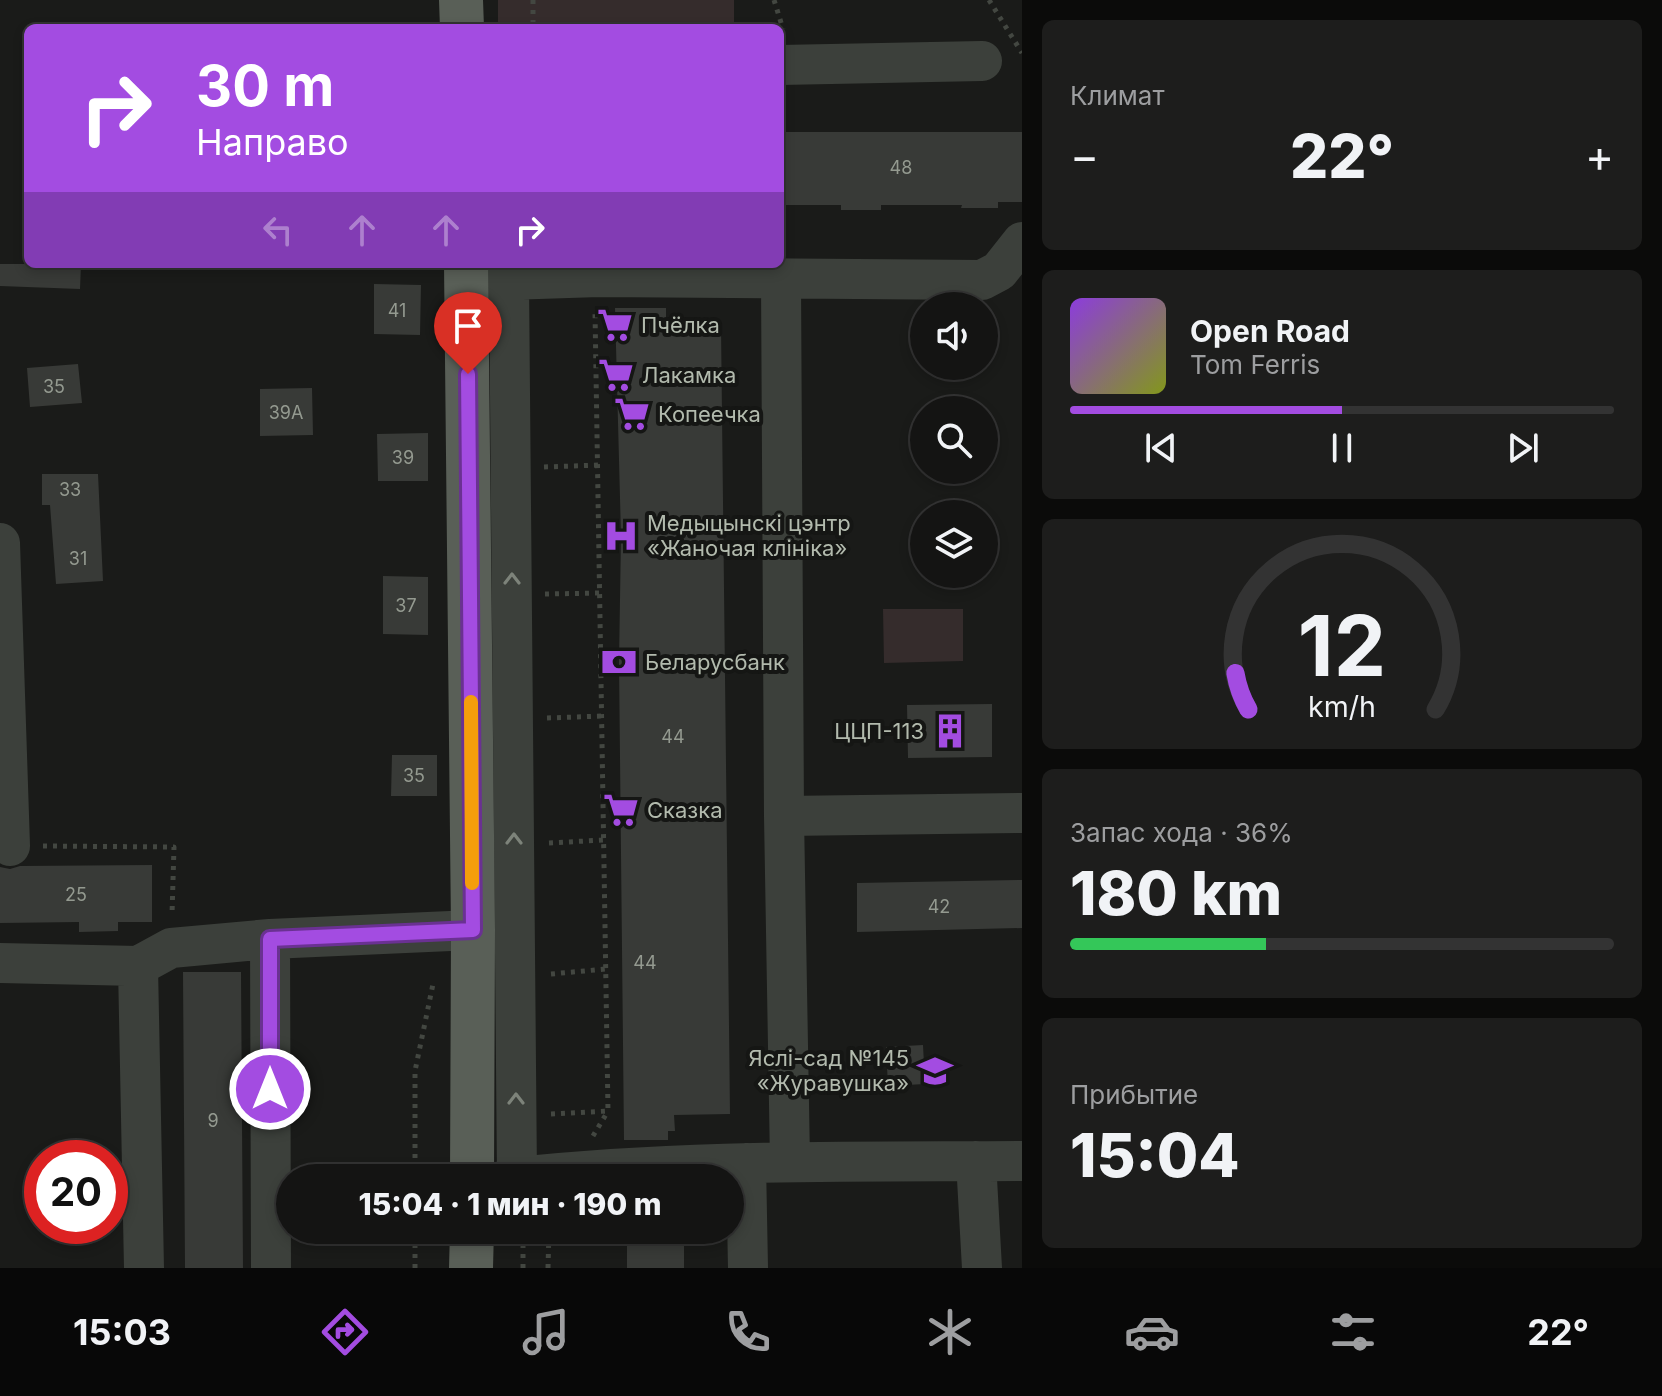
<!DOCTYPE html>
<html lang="ru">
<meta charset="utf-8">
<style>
:root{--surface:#141413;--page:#1d1d1c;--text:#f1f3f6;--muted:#9d9ea0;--line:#333;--accent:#a34ce1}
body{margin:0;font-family:Inter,sans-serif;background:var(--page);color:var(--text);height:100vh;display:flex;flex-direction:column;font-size:30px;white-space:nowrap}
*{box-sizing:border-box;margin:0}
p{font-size:26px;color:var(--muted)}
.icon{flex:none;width:44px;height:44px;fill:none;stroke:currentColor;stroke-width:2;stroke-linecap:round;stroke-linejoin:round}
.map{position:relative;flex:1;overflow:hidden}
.panel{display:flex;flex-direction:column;gap:20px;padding:20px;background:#0b0b0a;width:640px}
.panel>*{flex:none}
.hud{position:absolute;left:24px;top:24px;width:760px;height:244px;border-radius:12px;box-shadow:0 4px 12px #0003,0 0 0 2px var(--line);background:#a34ce1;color:#fff;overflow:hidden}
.buttons{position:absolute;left:910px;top:292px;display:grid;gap:16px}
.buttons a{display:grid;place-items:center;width:88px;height:88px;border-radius:50%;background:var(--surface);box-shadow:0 4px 12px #0003,0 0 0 2px var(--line);font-size:40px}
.speed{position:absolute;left:24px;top:1140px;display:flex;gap:16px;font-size:40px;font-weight:700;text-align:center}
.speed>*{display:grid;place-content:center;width:104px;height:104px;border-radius:50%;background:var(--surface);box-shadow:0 4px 12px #0003,0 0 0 2px var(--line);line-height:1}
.speed .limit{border:12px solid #d22;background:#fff;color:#111}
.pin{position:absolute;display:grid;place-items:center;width:68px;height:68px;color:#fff;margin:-82px -34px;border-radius:50% 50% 50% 0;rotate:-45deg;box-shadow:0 0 8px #0007}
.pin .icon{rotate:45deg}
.me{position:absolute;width:88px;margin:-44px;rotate:0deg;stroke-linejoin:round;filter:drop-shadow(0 0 6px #0008)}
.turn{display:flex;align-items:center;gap:28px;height:168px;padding:0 40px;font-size:36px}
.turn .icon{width:104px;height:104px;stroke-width:2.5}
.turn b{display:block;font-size:56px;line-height:68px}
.lanes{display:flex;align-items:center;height:76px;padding:0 40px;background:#0003;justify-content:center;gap:40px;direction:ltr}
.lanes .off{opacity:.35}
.big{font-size:60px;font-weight:800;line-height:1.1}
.panel .widget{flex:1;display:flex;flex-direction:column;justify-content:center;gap:12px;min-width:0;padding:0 28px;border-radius:12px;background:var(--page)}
.panel .dial{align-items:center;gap:0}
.dial svg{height:208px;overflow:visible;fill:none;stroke:var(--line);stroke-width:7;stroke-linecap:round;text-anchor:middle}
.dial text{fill:var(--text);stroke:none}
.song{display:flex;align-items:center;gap:24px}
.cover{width:96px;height:96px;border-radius:12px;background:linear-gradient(135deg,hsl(270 70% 55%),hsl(70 70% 35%))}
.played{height:8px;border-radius:4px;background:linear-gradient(90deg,var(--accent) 50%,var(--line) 50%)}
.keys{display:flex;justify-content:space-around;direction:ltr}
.heat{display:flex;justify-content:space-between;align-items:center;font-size:44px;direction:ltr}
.charge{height:12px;border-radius:6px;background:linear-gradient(90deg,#34c759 36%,var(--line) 0)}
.trip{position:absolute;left:276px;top:1164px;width:468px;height:80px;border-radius:40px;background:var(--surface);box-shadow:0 4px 12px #0003,0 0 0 2px var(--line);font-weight:800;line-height:80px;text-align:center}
.tab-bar{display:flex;height:128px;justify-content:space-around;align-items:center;background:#080808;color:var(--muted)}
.tab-bar .icon{width:56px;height:56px}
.tab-bar .active{color:var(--accent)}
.tab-bar b{font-size:36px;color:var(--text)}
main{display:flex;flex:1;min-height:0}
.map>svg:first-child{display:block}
.green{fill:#352c2c}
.building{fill:#383a37}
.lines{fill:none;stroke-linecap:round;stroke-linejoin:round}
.path{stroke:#434741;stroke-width:5;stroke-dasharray:4 6;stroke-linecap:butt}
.minor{stroke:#3c403b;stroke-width:40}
.major{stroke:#595f57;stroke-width:44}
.oneway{stroke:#7d837a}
.route-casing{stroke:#6a3192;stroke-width:20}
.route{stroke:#a34ce1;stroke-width:14}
.slow{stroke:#f59e0b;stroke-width:14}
.labels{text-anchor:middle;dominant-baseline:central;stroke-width:8;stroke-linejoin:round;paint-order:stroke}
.number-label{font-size:18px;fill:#949a90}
.poi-label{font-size:22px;fill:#b2baad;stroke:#151614;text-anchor:start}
</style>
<main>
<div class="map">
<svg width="1022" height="1268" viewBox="0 0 1022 1268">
<rect width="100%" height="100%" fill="#1a1b19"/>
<path class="green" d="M498,0h236v28h-236z
M883,609h80v52l-79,2z"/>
<path class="building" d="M780,132h242v70h-24v6h-37l1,-3h-81v5h-40v-5h-61z
M0,264h81l-1,25 -80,-3z
M374,284l47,1 -1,50 -46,-1z
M615,308h51v18h55l9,788 -56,1 1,16h-7v9h-44l-5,-478 2,-126z
M78,364l4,39 -52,4 -3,-39z
M312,388l1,47 -53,1v-47z
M428,433v48h-50l-1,-47z
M42,474h56l5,107 -47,3 -6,-79h-8z
M383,576l45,1v58l-45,-1z
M992,704v53l-84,1 -1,-53z
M392,755h45v41h-46z
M152,865v57h-34v9l-39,1v-10l-79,1v-56l10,2 10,-3z
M1022,880v48l-165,4v-49z
M183,972h58l2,296h-58z
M923,1045l2,39 -37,2 -2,-39z
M627,1230h57v38h-57z"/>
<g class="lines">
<path class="path" d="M533,0v28
M774,0l9,29
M989,0l33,53
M544,467l55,-2
M545,594l55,-1
M547,718l55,-2
M549,843l55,-3
M43,846l131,1 -2,67
M551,974l55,-5
M551,1114l57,-3 -13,-799
M593,1136l15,-25
M415,1178v-107l18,-87
M415,1268v-38
M523,1268v-34
M548,1268l1,-38"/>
<path class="minor" d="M780,65l202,-4
M781,280l3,536 6,345
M482,281l117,-4 383,3 17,-9 23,-29
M509,281l8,896
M0,543l10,303
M784,816l238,-3
M270,939l1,329
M0,963l138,3 33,-18 99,-9 203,-9
M138,966l6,302
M976,1161l6,107
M746,1163l2,105
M508,1178c171,-19 342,-16 514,-17"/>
<path class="major" d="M461,0l1,28
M466,264l7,666 -1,248
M471,1268l1,-38"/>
</g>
<defs><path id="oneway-chevron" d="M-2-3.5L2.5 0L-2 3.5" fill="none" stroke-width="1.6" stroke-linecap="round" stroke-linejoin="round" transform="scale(2)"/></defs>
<g class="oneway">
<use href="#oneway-chevron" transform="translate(512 579) rotate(-90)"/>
<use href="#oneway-chevron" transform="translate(514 839) rotate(-90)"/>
<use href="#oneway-chevron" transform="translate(516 1099) rotate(-90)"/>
</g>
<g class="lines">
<g class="route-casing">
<path id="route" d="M270,1089v-150l203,-9 -5,-556"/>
</g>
<use href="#route" class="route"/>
<path class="slow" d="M471,702l1,181"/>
</g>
<defs>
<g id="supermarket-bare" transform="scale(2.76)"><path d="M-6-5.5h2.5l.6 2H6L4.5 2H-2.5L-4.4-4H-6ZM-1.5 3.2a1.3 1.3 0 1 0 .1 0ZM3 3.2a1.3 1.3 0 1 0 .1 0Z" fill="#a34ce1" stroke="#151614" stroke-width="2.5" paint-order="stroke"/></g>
<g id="hospital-bare" transform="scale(2.76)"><path d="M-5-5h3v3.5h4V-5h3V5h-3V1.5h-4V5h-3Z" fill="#a34ce1" stroke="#151614" stroke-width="2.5" paint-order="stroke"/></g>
<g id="bank-bare" transform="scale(2.76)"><path d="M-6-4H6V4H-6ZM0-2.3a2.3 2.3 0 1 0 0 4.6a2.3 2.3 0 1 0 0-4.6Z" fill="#a34ce1" stroke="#151614" stroke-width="2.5" paint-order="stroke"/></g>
<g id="building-bare" transform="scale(2.76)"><path d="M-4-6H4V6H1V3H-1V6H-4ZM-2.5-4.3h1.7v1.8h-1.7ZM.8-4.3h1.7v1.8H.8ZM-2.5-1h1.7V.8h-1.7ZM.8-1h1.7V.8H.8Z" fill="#a34ce1" stroke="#151614" stroke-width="2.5" paint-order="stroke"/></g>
<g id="school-bare" transform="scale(2.76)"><path d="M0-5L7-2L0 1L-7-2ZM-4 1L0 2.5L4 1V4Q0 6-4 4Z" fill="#a34ce1" stroke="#151614" stroke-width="2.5" paint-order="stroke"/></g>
</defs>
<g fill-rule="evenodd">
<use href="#supermarket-bare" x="615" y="325"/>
<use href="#supermarket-bare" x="616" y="375"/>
<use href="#supermarket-bare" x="632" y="414"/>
<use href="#hospital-bare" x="621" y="536"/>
<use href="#bank-bare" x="619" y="662"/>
<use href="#building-bare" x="950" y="731"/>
<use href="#supermarket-bare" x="621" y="810"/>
<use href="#school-bare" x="935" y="1071"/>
</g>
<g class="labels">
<g class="number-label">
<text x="901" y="167">48</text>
<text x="397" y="310">41</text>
<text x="54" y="386">35</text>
<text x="286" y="412">39А</text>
<text x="403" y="457">39</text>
<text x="70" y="489">33</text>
<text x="78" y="558">31</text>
<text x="406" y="605">37</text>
<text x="673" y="736">44</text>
<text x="414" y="775">35</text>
<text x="76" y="894">25</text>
<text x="939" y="906">42</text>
<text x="645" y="962">44</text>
<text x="213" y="1120">9</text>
</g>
<g class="poi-label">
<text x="641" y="325">Пчёлка</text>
<text x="642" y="375">Лакамка</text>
<text x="658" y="414">Копеечка</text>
<text x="647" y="523">Медыцынскі цэнтр<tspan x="647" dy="25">«Жаночая клініка»</tspan></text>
<text x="645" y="662">Беларусбанк</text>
<text x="924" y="731" text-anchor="end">ЦЦП-113</text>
<text x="647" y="810">Сказка</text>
<text x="909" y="1058" text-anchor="end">Яслі-сад №145<tspan x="909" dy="25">«Журавушка»</tspan></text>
</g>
</g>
</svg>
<div class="buttons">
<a><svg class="icon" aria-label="sound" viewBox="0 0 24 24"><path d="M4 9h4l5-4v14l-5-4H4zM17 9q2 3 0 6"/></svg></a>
<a><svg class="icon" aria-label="search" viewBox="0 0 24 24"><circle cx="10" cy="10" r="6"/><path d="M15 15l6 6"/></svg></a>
<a><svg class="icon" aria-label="layers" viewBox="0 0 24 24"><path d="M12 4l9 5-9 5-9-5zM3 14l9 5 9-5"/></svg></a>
</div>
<div class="speed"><div class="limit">20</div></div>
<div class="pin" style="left:468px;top:374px;background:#d93025"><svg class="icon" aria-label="arrive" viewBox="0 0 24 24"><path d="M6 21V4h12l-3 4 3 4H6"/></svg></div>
<svg class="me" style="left:270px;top:1089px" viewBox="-20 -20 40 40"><circle r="17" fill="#a34ce1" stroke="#fff" stroke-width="3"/><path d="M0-11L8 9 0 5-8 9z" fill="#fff"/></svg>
<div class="trip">15:04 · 1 мин · 190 m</div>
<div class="hud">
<div class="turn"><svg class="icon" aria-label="right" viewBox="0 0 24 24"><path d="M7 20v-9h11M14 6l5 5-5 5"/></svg><div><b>30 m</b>Направо</div></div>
<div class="lanes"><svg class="icon off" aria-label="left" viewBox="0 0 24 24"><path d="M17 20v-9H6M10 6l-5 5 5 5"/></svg><svg class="icon off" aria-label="ahead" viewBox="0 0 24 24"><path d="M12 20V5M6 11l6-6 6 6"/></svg><svg class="icon off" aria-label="ahead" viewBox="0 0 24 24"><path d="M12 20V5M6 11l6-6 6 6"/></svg><svg class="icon" aria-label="right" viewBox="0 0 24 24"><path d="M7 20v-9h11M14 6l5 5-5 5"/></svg></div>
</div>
</div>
<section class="panel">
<div class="widget"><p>Климат</p>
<div class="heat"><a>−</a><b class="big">22°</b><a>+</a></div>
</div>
<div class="widget">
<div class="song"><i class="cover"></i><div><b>Open Road</b><p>Tom Ferris</p></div></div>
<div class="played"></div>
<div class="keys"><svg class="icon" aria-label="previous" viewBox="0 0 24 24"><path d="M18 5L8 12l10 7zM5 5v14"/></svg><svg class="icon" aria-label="pause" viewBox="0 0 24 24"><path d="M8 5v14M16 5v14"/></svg><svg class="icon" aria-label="next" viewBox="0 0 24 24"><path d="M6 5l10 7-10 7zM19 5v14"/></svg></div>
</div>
<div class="widget dial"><svg viewBox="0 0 100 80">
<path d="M14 69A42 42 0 1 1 86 69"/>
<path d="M14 69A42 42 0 0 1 9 55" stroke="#a34ce1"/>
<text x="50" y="56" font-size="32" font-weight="700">12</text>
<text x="50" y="72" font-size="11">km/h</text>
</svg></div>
<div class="widget"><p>Запас хода · 36%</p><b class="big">180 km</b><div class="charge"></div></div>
<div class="widget"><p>Прибытие</p><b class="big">15:04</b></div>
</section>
</main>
<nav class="tab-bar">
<b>15:03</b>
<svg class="icon active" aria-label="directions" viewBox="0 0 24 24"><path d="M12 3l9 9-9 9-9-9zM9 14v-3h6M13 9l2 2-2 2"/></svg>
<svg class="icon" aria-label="music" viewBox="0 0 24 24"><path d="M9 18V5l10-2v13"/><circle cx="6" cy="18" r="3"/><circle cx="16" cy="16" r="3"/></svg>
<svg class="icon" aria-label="phone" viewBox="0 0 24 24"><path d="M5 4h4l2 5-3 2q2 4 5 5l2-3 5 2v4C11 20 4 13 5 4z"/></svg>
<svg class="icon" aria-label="climate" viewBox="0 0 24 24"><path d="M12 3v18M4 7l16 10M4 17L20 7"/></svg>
<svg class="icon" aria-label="car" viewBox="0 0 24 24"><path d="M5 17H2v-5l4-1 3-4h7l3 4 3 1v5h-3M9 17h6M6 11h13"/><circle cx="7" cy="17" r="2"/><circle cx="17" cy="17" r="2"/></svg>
<svg class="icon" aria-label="filters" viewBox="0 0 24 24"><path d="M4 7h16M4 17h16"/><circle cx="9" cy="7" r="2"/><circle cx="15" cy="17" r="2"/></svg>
<b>22°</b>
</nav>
